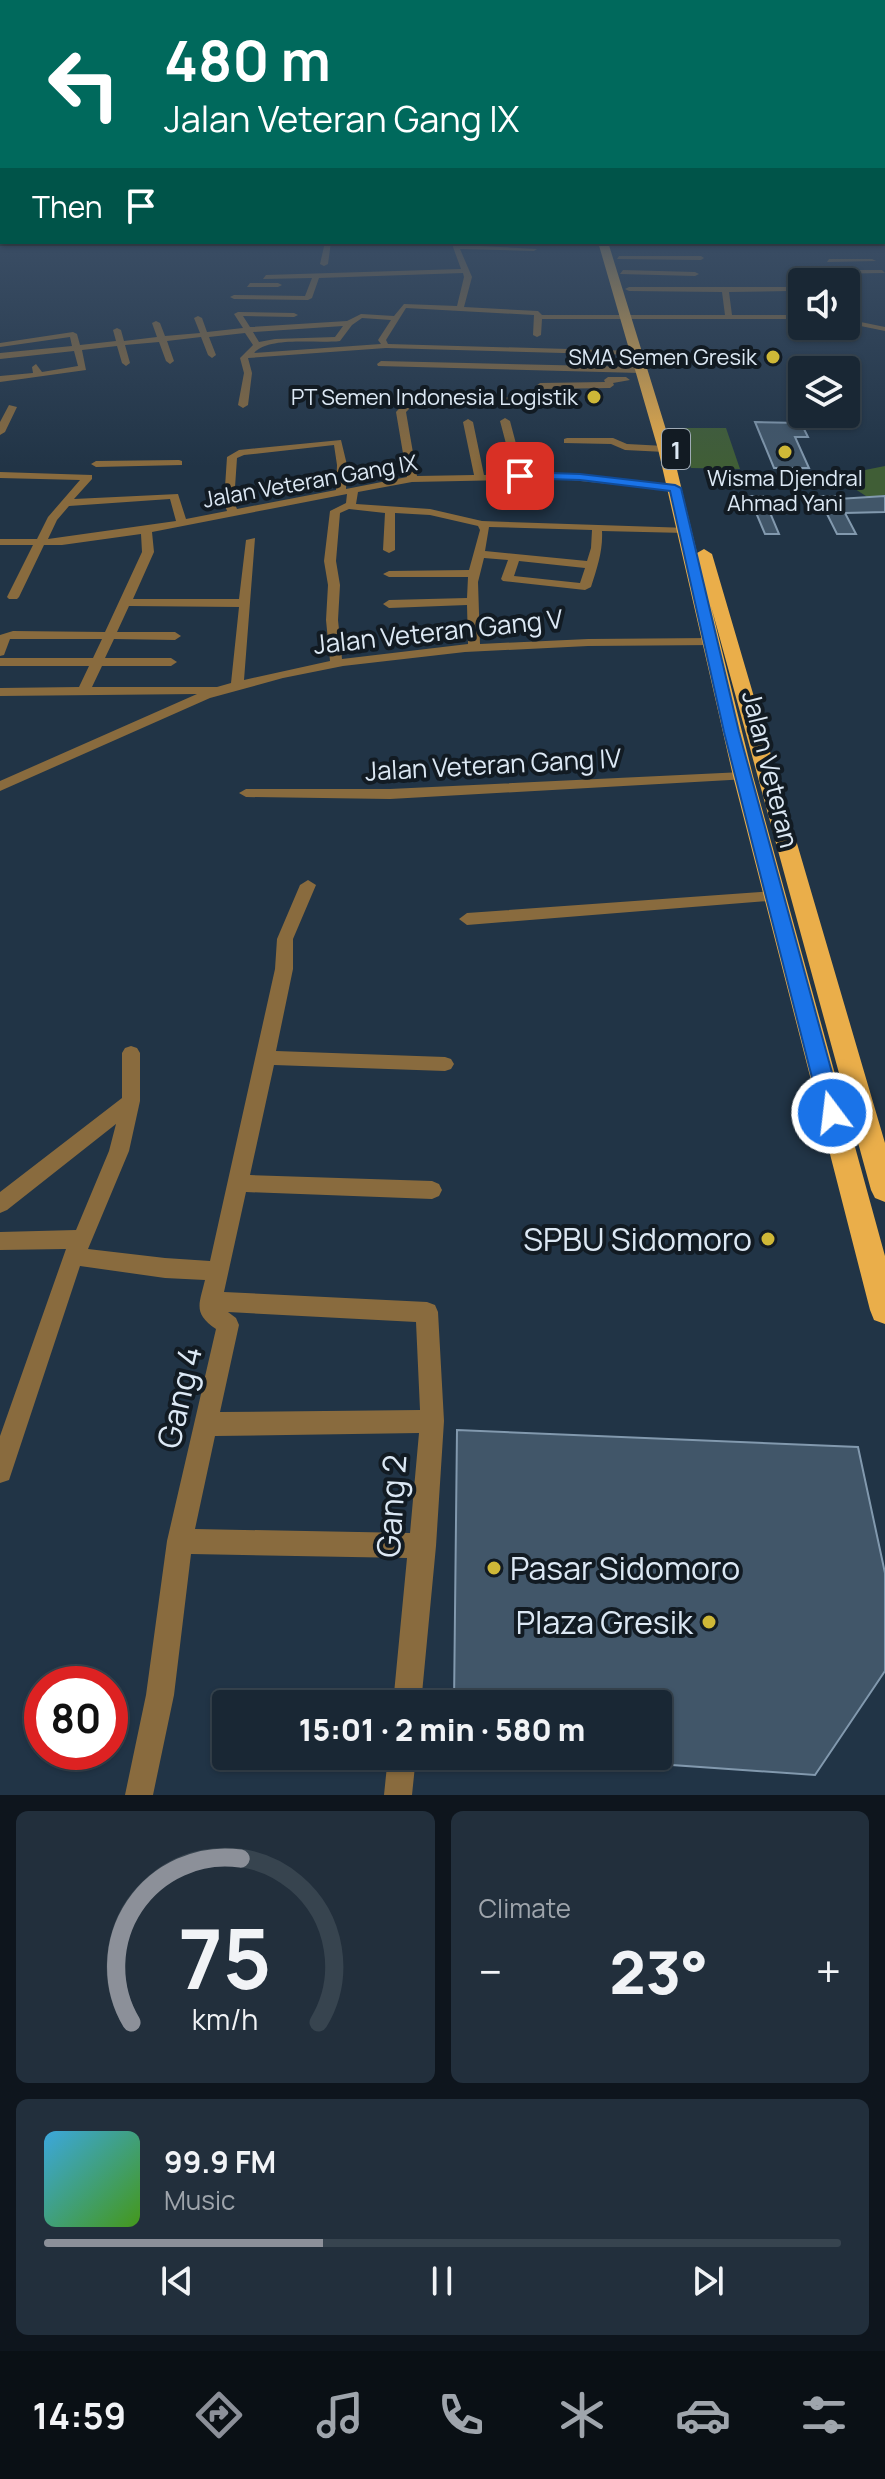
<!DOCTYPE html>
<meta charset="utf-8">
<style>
:root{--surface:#192734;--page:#222f3c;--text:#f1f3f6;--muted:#9fa5ac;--line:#37444f;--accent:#8c9099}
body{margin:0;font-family:Manrope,sans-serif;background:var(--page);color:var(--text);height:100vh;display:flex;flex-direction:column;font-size:30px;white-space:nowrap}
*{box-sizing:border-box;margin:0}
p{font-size:26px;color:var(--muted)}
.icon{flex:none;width:44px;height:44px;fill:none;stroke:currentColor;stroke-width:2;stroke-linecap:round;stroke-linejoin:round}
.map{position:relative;height:1795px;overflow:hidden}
.details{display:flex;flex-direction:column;gap:16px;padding:16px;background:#0e151d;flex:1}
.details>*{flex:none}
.banner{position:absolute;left:0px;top:0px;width:886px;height:244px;box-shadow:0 2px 6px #0004,0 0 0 2px var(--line);background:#00695c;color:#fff;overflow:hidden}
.tools{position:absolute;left:788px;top:268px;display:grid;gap:16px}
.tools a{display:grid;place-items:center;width:72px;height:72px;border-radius:8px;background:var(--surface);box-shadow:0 2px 6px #0004,0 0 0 2px var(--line);font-size:40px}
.speed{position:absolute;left:24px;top:1666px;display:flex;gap:16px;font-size:40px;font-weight:700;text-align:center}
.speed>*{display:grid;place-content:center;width:104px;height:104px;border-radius:50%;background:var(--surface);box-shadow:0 2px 6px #0004,0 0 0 2px var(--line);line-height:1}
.speed .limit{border:12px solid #d22;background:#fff;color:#111}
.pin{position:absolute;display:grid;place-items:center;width:68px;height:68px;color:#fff;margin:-34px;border-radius:16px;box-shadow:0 4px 12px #0006}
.me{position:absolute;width:88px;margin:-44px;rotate:345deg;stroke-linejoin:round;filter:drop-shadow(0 0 6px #0008)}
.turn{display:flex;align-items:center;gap:28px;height:168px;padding:0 32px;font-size:36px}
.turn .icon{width:104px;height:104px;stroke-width:2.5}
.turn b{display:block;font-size:56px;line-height:68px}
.then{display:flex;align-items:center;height:76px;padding:0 32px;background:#0003;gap:16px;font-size:30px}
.big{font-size:60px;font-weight:800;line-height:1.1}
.details .card{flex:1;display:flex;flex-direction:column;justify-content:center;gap:12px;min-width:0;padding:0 28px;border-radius:12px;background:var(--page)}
.details .dial{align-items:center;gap:0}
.dial svg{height:208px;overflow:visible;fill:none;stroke:var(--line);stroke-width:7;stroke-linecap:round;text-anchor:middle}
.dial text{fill:var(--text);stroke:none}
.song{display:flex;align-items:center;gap:24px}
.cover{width:96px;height:96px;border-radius:12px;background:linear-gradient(135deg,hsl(200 70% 55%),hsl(100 70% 35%))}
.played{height:8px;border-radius:4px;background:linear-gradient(90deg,var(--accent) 35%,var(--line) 35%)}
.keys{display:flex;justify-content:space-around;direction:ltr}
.heat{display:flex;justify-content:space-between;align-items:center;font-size:44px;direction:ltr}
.details .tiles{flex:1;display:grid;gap:16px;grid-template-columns:1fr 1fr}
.card:last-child{grid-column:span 2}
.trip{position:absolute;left:212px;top:1690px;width:460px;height:80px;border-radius:8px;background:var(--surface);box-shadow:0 2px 6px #0004,0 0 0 2px var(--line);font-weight:800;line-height:80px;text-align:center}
.dock{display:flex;height:128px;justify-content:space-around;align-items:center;background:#0a1015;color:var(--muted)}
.dock .icon{width:56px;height:56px}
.dock .selected{color:var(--accent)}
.dock b{font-size:36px;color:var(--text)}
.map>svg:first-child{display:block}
.green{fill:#405e36}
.building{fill:#415669;stroke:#8299ae;stroke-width:2}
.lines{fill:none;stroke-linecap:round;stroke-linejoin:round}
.minor{fill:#896b3e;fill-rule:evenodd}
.trunk{fill:#eaae4a;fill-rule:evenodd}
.route{fill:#1a73e8;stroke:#114b97;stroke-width:2}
.poi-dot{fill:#cfb837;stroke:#121b23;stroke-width:3}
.labels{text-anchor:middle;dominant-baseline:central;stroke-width:8;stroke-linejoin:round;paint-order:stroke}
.far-poi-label{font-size:22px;fill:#dce8f4;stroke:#121b23;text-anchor:end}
.far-street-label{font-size:22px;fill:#dce8f4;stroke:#121b23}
.shield{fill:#121b23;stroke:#9faab5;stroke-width:2}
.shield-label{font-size:24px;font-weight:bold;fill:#dce8f4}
.street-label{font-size:26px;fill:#dce8f4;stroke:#121b23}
.near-poi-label{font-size:32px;fill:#dce8f4;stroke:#121b23;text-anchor:end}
.near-street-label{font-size:32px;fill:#dce8f4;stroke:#121b23}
</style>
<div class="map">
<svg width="885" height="1795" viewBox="0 0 885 1795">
<rect width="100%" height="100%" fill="#213446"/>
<path class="green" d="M679,428h47l14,41 -49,-1z
M885,466v29l-16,3 -34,-22z"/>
<path class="building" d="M755,422l46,1 7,14h-13l14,31h-35z
M749,496h14l16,38h-14z
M818,496h18l2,3 47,-3v16l-40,1 11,21h-19z
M457,1430l401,17 27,126v98l-70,104 -157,-11v-60h-204z"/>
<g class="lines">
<path class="minor" d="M0,224h2v4h-2z
M884,232h1v4h-1z
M325,242h6l-3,22 -4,2 -4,-2z
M454,242h6v3l77,4 -3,2 -74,-2 12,28 -8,30 74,4 4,4h183l-3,-23 -93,-1 -4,-2 4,-2h160l13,3v4l-13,-3 -60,1 3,23h70v4h-260l-1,16 -4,2 -4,-2 1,-20 -128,-7 -20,32 2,4 249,7 4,2 -4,2 -251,-7 -138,10 4,15 -4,32 -5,3 -5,-3 6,-32 -4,-15 13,-13 -8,-12 -36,4 7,18 -4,3 -4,-3 -7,-18 -34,4 7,20 -4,3 -4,-3 -7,-19 -34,3 5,18 -4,3 -4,-3 -5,-17 -35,4 4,20 -86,12v-6l33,-3 -1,-6 4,-3 6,8 36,-6 -4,-15 -74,8v-6l72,-7 -2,-9 -70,10v-4l73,-11 4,2 3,11 36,-4 -3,-11 4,-2 4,2 3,11 33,-4 -5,-14 4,-2 4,2 5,13 35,-3 -6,-15 4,-2 4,2 5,14 36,-4 -9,-14 4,-2 56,1 4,2 -4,2 -51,-1 7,11 97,-6 14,-7 33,2 10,-12 53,2 7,-29 -1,-4 -144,5 -7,20 -4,2 -74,-1 -4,-2 4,-2 71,1 7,-18 -49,1 3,-4 195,-6 -8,-22zM362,318l29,2 -13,20 3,4 -127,9c16,-17 62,-9 86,-12l12,-16zM343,326l-8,11 -60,2 -16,3 -6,-10z
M619,256h82l3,2 -3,2 -84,-1z
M829,259h43l4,2 -49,1z
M623,270l72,2 4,2 -4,2 -75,-2z
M824,270h58l3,3 -64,1z
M250,283h28l4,2 -4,2h-31z
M846,319l39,8v4l-39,-8z
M381,361l259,6 4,3 -4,3 -262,-7 -1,-2z
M608,377h18l4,3 -17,3 1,2 -4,3 -70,1 -4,-3 4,-3 65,-1 -1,-2z
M543,396l3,1v4l-134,5 -6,6 11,64 57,-1 -11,-53 5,-3 5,3 11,53 30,-1 -14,-53 5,-3 5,3 14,53 38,-1 113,12 5,3 -5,3 -113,-12 -150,3 -54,10 -2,12 74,5 52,12 207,7v4l-4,1 -83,-2c1,20 -5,37 -11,56l-6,3 -82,-9 -2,-2 7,-19 -24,-2 -6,24 2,62 108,-5 123,-1 4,1v6l-127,1 -123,6 -122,14 -60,12 -73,20 -210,93v-10l197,-87 -197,2v-8l79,-1 10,-21h-89v-8h93l9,-19h-92l-6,16 -4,1v-21l13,-4 92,1 37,-80 -1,-18 -79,11h-18l-25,52 -2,2h-8l-2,-2 26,-52h-33v-6h37l11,-22 32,-37 -80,-2v-6l92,3v4l-18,20 104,-5 8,25 41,-8 -3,-9 3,-45 12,-7 102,-10 6,25 -1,24 61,-12 -11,-65 10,-11zM334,445l3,20 -1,25 -99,19 -3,-7 3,-44 7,-3zM347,494l-1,9 -16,8 -6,50 4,24 -2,35 4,41 -86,19 11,-142 -9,2 -7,59h-106l21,-47 -2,-20zM170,499l6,22 -128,18 9,-19 12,-14zM349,509l36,4 -2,37 6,3 6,-3v-37l35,2 48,11 2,4 -11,40 -80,1 -6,3 6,3h79l-1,21 -78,2 -6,4 6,4 78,-3 1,39 -126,15 -4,-39 2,-35 -4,-24 4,-48zM489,527l103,3 -1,18 -4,13 -102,-10zM519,561l66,7 -5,15 -66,-7zM129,606l110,1 -8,76 -14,4h-125l10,-21h69l6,-4 -6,-4h-66l9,-19 61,1 6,-4 -6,-4h-58z
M9,405l8,2 -12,25 -5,3v-13z
M567,438h46l14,6 38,2 5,3 -5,3 -40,-2 -14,-6 -47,-1v-4z
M179,460l3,1v4l-86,2 -5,-3 5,-3z
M743,772l7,4 -2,3 -358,20 -144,-2 -7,-4 7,-4h144z
M308,880l8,5 -23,54v30l-17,82 169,6 6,2 3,5 -3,5 -6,2 -171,-6 -24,110 182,6 7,3 3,6 -3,6 -7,3 -186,-7 -22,100 203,10 8,3 3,7 6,109 -8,125 -15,158h-28l14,-146 -216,-4 -17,141 -21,100h-28l21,-100 21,-154 49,-212c-23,-16 -17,-24 -11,-49l-40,-2 -85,-12 -68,205 -3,9 -9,3v-47l66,-187 -66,1v-18l76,-2 33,-79 7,-27 -109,86 -7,3v-21l122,-94v-45l3,-5 6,-2 6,2 3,5v48l-11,50 -41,98 77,9 45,3 65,-292 2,-30 23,-54zM228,1312l188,10 4,88 -200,2 19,-87 -3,-7zM419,1433l-9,100 -215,-4 20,-93z
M775,891l8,5 -2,4 -314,25 -8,-6 8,-6z
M388,1756h28l-4,39h-28z"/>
<path class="trunk" d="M598,242h10l64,207 25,104 7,-4 8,5 173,589v59l-10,-4 -4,-8 -160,-584 42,170 132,480v68l-11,-4 -4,-10 -137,-534 -75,-327z"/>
</g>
<linearGradient id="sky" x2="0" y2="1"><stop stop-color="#121d26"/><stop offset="0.46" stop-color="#3d5068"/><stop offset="1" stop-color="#3d5068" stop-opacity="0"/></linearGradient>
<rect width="885" height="467" fill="url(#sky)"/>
<path class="route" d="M520,472l60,2 95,11 6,3 58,244 104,381 -3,6 -8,3 -7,-3 -4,-6 -97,-381 -54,-241 -90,-11 -64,-2v-5z"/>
<g class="poi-dot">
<circle cx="773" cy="357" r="8"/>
<circle cx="594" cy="397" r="8"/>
<circle cx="785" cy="452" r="8"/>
<circle cx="768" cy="1239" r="8"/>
<circle cx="494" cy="1568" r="8"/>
<circle cx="709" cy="1622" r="8"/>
</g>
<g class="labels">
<g class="far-poi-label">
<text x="757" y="357">SMA Semen Gresik</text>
<text x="578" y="397">PT Semen Indonesia Logistik</text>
<text x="785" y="478" text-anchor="middle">Wisma Djendral<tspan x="785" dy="25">Ahmad Yani</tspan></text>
</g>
<g class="far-street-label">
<text transform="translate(310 481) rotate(-10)">Jalan Veteran Gang IX</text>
</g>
<rect class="shield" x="662" y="429" width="28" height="40" rx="6"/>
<g class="shield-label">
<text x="676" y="449">1</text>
</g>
<g class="street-label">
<text transform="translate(438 631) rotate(-6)">Jalan Veteran Gang V</text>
<text transform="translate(493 764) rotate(-3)">Jalan Veteran Gang IV</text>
<text transform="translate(771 769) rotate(76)">Jalan Veteran</text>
</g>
<g class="near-poi-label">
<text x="752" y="1239">SPBU Sidomoro</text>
<text x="510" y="1568" text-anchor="start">Pasar Sidomoro</text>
<text x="693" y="1622">Plaza Gresik</text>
</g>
<g class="near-street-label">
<text transform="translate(179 1397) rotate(-77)">Gang 4</text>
<text transform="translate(391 1506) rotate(-86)">Gang 2</text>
</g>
</g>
</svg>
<div class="tools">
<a><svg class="icon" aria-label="sound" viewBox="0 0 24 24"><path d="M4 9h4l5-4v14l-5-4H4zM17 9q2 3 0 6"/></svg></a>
<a><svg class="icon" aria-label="layers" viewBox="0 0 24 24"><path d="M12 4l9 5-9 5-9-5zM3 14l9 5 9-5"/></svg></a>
</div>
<div class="speed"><div class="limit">80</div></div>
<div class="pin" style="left:520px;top:476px;background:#d93025"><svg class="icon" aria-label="arrive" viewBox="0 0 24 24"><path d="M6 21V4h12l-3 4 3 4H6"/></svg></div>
<svg class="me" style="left:832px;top:1113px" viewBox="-20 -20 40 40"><circle r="17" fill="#1a73e8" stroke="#fff" stroke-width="3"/><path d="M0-11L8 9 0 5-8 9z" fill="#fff"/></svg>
<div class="trip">15:01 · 2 min · 580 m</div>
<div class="banner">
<div class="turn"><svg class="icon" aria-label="left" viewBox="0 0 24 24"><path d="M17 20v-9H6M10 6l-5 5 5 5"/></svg><div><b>480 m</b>Jalan Veteran Gang IX</div></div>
<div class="then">Then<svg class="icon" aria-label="arrive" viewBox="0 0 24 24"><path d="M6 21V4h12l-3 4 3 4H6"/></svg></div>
</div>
</div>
<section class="details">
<div class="tiles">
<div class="card dial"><svg viewBox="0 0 100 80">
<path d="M14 69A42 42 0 1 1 86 69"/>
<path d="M14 69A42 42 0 0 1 56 6" stroke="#8c9099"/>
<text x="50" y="56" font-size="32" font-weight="700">75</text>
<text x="50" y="72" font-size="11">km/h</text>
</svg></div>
<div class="card"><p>Climate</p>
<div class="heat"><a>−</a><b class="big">23°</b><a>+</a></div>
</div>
<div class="card">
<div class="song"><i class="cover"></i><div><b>99.9 FM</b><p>Music</p></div></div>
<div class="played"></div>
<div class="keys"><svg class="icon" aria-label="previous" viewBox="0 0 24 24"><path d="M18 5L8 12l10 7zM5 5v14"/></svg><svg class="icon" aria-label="pause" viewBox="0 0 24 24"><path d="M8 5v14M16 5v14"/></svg><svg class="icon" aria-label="next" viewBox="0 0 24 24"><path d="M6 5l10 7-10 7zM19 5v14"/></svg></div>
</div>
</div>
</section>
<nav class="dock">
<b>14:59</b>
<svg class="icon selected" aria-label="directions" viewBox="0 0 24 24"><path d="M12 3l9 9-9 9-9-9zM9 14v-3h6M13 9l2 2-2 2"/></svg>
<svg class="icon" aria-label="music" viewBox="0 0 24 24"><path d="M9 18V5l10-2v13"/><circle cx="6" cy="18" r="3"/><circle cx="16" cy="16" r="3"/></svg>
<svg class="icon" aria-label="phone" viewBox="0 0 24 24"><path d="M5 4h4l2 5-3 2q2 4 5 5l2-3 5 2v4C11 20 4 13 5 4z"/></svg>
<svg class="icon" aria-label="climate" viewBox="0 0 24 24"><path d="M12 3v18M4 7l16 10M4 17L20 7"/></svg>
<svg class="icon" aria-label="car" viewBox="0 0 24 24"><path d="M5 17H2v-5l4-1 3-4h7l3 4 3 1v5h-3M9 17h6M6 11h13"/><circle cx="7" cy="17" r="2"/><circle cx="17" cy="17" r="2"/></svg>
<svg class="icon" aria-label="filters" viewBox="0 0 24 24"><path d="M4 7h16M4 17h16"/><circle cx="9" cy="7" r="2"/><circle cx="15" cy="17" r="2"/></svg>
</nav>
